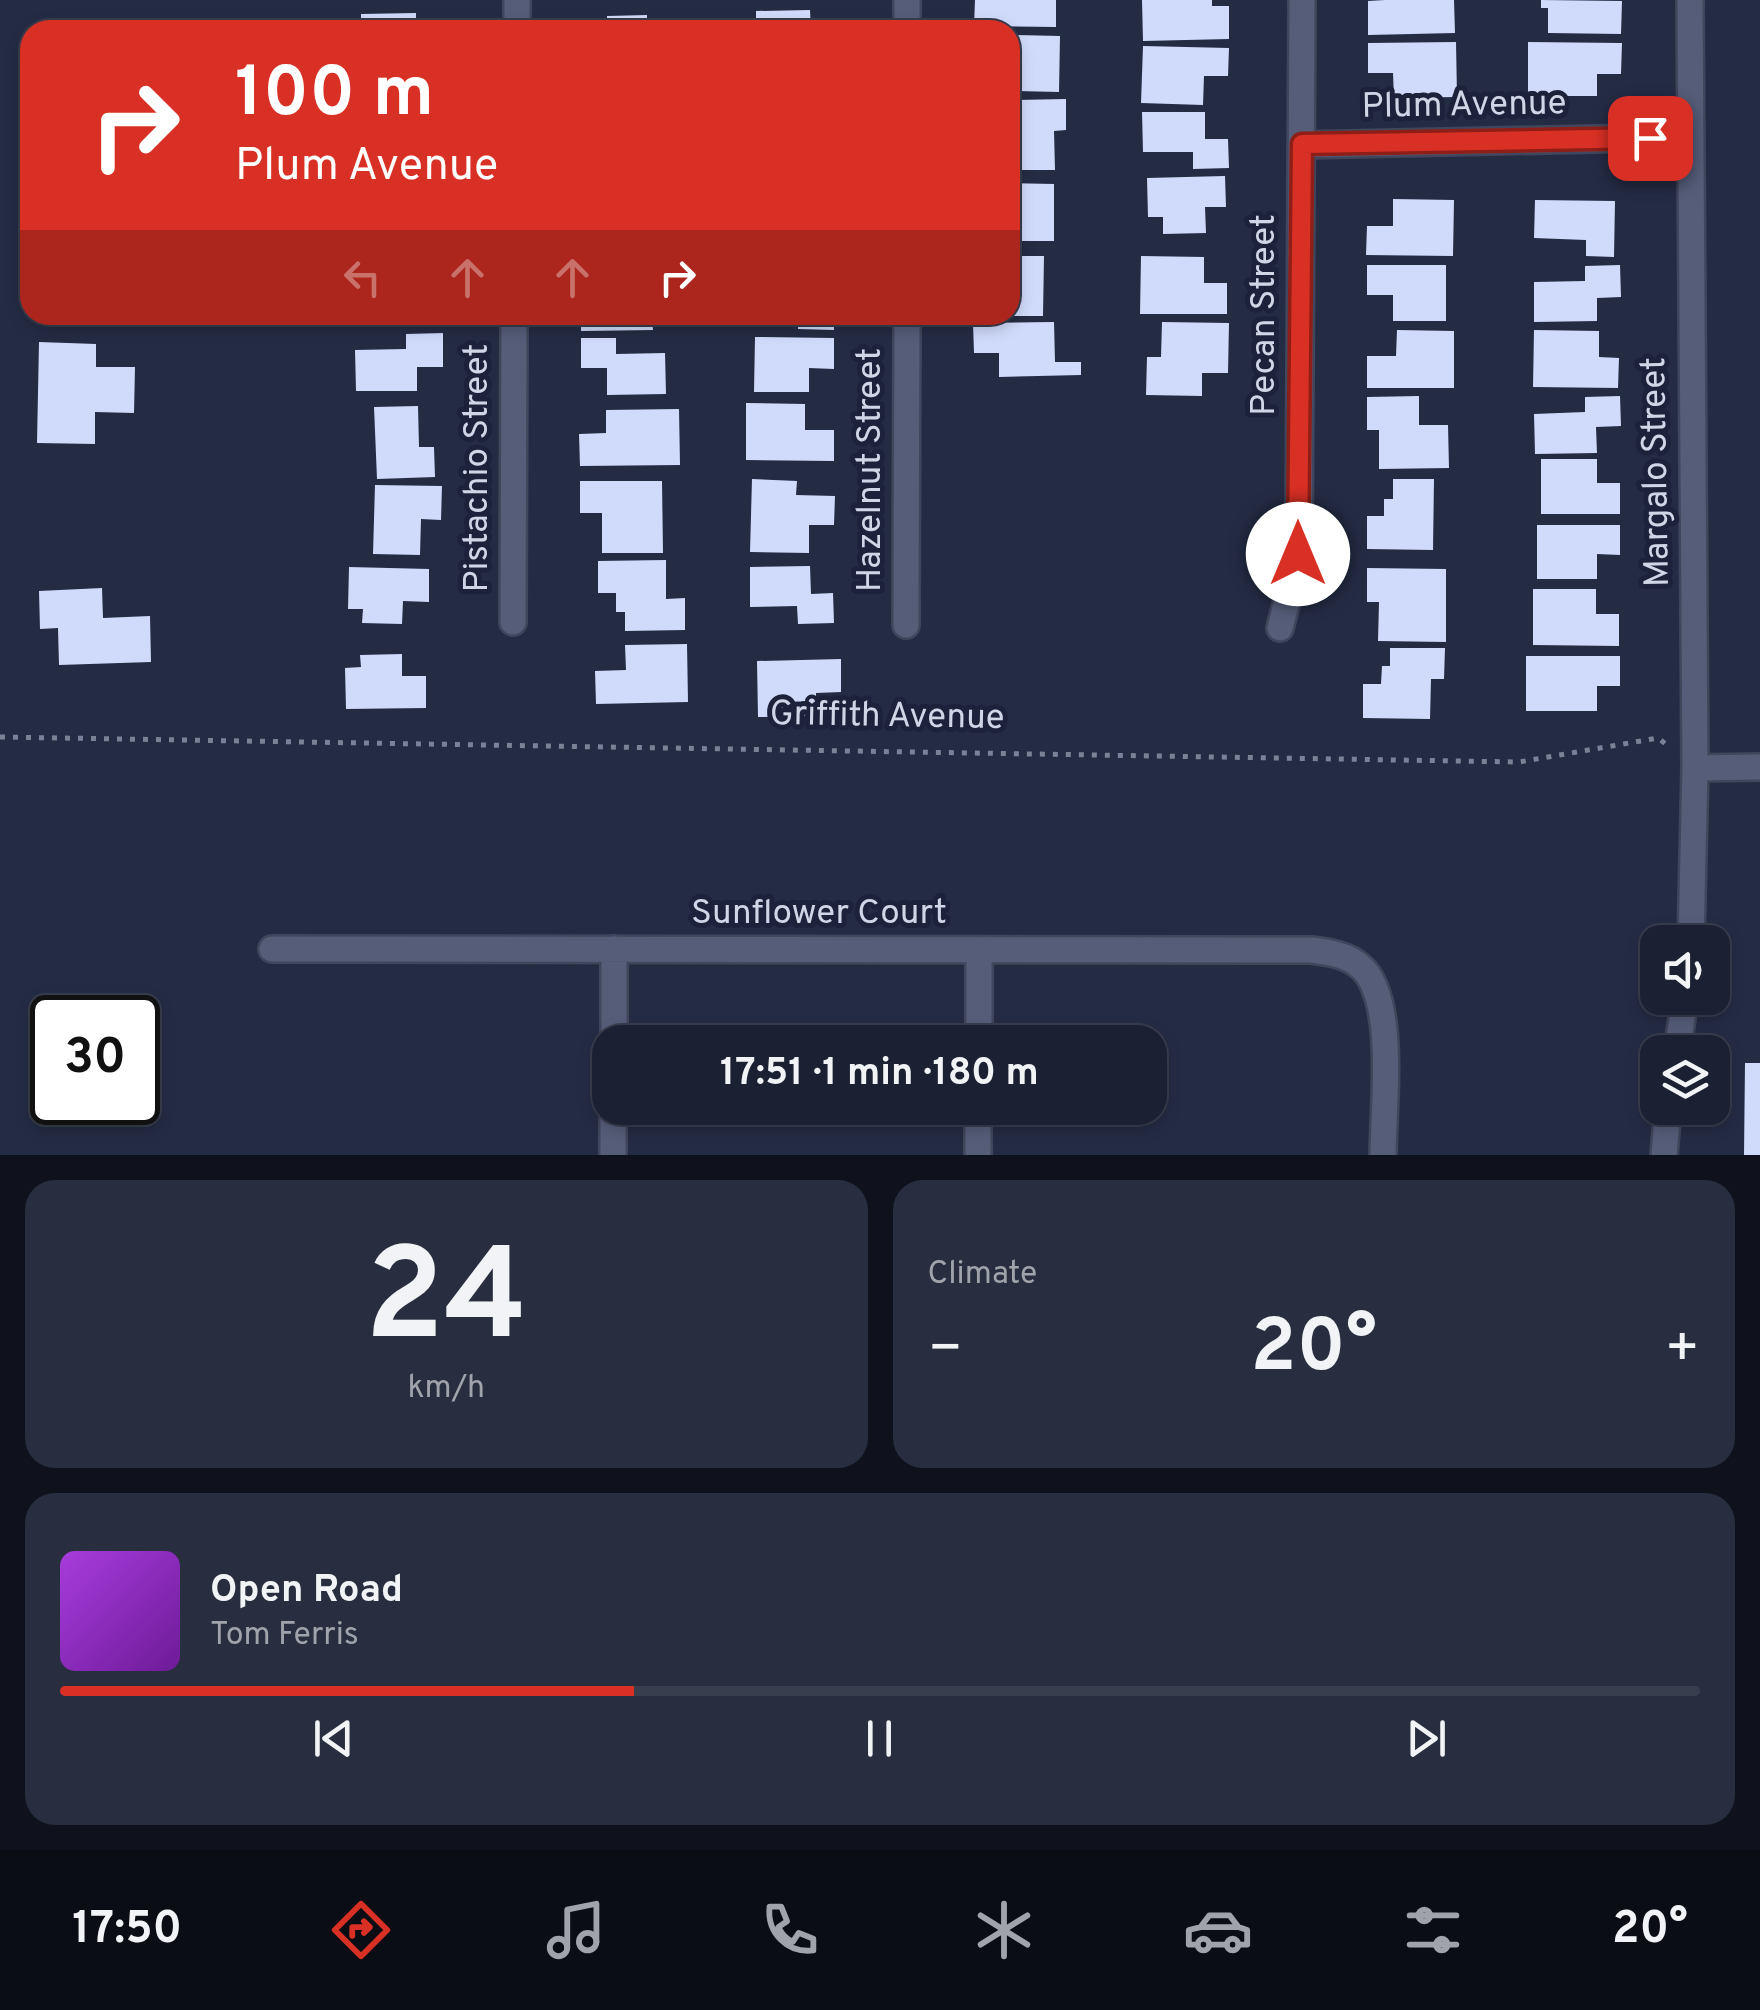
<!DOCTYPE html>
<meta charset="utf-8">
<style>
:root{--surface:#1b2133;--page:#282e3f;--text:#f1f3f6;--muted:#a0a3ac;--line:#393e4e;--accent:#d93025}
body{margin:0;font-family:Overpass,sans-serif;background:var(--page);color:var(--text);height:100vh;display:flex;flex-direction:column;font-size:38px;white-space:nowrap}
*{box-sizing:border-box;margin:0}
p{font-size:32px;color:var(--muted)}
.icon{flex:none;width:55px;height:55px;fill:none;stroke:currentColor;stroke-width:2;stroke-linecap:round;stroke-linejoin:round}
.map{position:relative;height:1155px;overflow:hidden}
.panel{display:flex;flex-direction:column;gap:25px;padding:25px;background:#0f121c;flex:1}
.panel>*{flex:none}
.hud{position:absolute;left:20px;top:20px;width:1000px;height:305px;border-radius:30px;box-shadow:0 5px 15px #0003,0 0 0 2px var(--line);background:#d93025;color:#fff;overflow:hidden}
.controls{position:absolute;left:1640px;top:925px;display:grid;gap:20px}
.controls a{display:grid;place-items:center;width:90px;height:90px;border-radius:20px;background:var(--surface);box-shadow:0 5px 15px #0003,0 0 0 2px var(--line);font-size:50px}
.speed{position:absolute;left:30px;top:995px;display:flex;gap:20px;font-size:50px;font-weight:700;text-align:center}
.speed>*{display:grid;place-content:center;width:130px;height:130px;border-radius:50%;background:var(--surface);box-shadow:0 5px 15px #0003,0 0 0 2px var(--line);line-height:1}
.speed .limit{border:5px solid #111;border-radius:15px;background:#fff;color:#111}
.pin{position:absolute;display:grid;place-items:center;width:85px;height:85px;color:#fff;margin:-42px;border-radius:20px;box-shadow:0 5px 15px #0006}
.me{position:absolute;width:110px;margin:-55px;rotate:0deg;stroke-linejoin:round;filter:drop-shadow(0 0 8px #0008)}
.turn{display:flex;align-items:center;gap:35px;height:210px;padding:0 50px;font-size:45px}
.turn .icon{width:130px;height:130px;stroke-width:2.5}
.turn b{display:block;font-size:70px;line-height:85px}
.lanes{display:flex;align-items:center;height:95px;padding:0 50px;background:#0003;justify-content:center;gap:50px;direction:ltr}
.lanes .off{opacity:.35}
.big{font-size:75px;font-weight:700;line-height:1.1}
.panel .card{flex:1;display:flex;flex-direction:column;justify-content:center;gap:15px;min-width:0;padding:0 35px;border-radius:30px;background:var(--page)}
.panel .dial{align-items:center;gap:0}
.dial b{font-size:130px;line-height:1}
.song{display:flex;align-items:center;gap:30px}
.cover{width:120px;height:120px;border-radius:15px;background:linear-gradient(135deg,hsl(280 70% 55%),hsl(280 70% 35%))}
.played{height:10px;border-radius:5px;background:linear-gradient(90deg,var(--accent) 35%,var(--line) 35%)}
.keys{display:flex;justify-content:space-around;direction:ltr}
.heat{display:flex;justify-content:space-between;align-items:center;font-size:55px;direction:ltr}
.panel .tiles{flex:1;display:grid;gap:25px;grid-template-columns:1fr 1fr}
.card:last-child{grid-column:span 2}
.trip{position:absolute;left:592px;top:1025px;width:575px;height:100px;border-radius:30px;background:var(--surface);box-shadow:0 5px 15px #0003,0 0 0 2px var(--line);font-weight:700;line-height:100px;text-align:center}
.tabs{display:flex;height:160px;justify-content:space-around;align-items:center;background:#0b0d14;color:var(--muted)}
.tabs .icon{width:70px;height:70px}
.tabs .on{color:var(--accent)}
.tabs b{font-size:45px;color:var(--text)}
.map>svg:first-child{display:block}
.building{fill:#d0dbfb}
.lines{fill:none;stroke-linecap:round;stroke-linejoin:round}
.minor-casing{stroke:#40465b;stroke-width:30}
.path{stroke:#7b8296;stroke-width:5;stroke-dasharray:5 8;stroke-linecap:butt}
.minor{stroke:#555d79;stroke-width:25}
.route-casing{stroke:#8d1f18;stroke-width:25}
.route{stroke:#d93025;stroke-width:18}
.labels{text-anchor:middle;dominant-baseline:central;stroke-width:10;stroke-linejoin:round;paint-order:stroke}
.street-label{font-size:35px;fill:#d0d6e6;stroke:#1b223a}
</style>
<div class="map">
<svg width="1760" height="1155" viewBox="0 0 1760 1155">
<rect width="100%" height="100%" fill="#242c44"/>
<path class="building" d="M975,0h81v27l-82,-1z
M1142,0h70v6h17v33l-86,2z
M1385,0h69l1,33 -87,2v-34z
M1541,0l81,1 -1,33 -73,-1v-25h-7z
M810,10l1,20h-55v-19z
M416,13v17h-55v-16z
M647,15v15h-40v-14z
M39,25l70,1v4h-70z
M1010,35l50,1 -1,56 -49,-1z
M1456,42l1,55 -63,1 -1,-25h-25v-30z
M1528,42l94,1 -1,31h-24v22h-69z
M1143,46l86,2 -1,28h-24l-1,29 -62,-2z
M1066,99v31l-12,1 1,39h-45v-70z
M1142,112h63v27h23l1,29 -36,1v-17h-50z
M1225,176l1,31h-21l1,26 -43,1v-17h-15l-1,-39z
M1010,183l44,1v57h-44z
M1393,199l61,1 -1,56 -87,-1 1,-29h26z
M1535,200l80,1 -1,56 -28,-1v-16l-52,-2z
M1010,256h34l-1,60h-33z
M1141,256l63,1v26h23v31h-87z
M1367,265h79v56h-53v-26h-26z
M1620,265l1,32 -24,1v23l-63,1v-40l51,-1v-15z
M376,315h67v3l-67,2z
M581,315h71l1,15 -72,1z
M798,315h36v15l-36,-1z
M1054,322l1,40h26v13l-82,2v-24h-25l-1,-30z
M1162,322l67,1 -1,50h-26v23l-56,-1 1,-38h14z
M1397,330l57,1v57h-87v-32h29z
M1534,330l65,1v26l20,1 -1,30 -85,-1z
M443,333v34h-26v24h-61l-1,-41 51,-1v-15z
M755,337l79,1v31l-25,-1v24h-55z
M581,338h35v16l49,-1 1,41 -59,1v-27h-26z
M39,342l57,2v23h39l-1,46 -39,-1v32l-58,-1z
M1419,396v29h29l1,43 -70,1v-39h-12v-33z
M1620,396l1,30 -25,1 1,26 -62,1 -1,-40 51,-2v-15z
M746,403l59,1v26h29v31l-88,-1z
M418,406l1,41h15l1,30 -58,2 -3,-72z
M679,409l1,56 -100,1 -1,-32 27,-1v-23z
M1541,459h56v24h23v31h-79z
M752,479l45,2 -1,14 39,1 -1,29h-25v28l-59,-1z
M1393,479h41l-1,71 -66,-1v-33h17v-17h9z
M580,481h82l1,72h-61v-40h-22z
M375,485l67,1 -1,34 -20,-1 -1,36 -47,-1z
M1537,525h83v30l-23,-1v25h-60z
M666,560v39l19,-1v32l-60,1v-19h-9v-19h-18v-32z
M810,566l1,28 22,-1 1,30 -36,1 -1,-18 -47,1v-40z
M349,567l80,2v33l-26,-1 -1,23 -40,-1 1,-14h-15z
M1367,568l79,1v73l-68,-1 1,-39h-12z
M102,588l1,30 47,-2 1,46 -92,3 -1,-37 -18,1 -1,-38z
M1533,589h63v25h23v32l-86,-1z
M687,644l1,58 -92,2 -1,-33 31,-1 -1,-25z
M1390,648h55l-1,31h-13l-1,40 -67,-1v-34h18l1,-18h8z
M402,654v22h24v32l-80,1 -1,-41 16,-1 -1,-12z
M1526,656h94v30h-23v25h-71z
M841,659v33l-25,1v23l-58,1 -1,-56z
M1745,1063h15v92h-16z"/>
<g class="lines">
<g class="minor-casing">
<path id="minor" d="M1690,0l5,768 -4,174
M517,30v-30
M907,30v-30
M1301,145l388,-8
M513,622l1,-307
M906,625l1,-310
M1280,628l19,-74 3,-554
M1695,768l65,-1
M272,949l1039,1c18,2 37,5 50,17 36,32 22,141 22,188
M614,1042v-93
M979,1042v-92
M1677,1052l8,-54
M613,1155v-47
M978,1155v-47
M1664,1155l4,-47"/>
</g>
<path class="path" d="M0,737l1519,25 139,-24 9,7"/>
<use href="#minor" class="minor"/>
</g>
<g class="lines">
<g class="route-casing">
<path id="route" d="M1298,554l4,-410 348,-6"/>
</g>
<use href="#route" class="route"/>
</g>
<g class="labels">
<g class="street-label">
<text transform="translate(1464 106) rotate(-1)">Plum Avenue</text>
<text transform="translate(1265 315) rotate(-90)">Pecan Street</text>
<text transform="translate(478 468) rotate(-90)">Pistachio Street</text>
<text transform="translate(871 470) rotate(-90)">Hazelnut Street</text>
<text transform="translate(1657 472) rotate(-91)">Margalo Street</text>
<text transform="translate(887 717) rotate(1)">Griffith Avenue</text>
<text x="819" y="914">Sunflower Court</text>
</g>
</g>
</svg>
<div class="controls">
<a><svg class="icon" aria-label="sound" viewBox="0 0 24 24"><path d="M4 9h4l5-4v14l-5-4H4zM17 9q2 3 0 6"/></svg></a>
<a><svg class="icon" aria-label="layers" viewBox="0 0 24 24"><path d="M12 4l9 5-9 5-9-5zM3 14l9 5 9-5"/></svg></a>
</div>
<div class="speed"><div class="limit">30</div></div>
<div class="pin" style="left:1650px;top:138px;background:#d93025"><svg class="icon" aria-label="arrive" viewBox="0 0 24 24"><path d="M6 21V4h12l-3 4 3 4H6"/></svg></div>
<svg class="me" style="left:1298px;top:554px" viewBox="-20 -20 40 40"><circle r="19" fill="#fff"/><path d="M0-13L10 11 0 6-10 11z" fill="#d93025"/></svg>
<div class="trip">17:51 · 1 min · 180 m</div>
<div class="hud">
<div class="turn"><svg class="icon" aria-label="right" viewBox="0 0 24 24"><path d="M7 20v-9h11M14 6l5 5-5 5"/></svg><div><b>100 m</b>Plum Avenue</div></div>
<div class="lanes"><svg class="icon off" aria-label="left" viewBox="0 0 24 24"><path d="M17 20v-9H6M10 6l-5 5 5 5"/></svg><svg class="icon off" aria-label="ahead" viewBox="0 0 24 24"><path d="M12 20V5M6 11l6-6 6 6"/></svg><svg class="icon off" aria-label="ahead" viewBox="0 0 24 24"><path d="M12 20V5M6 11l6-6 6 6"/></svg><svg class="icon" aria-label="right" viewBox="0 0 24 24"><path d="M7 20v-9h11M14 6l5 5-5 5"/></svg></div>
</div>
</div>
<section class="panel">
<div class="tiles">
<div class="card dial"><b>24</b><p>km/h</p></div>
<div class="card"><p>Climate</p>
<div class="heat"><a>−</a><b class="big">20°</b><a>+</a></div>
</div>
<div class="card">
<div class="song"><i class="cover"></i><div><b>Open Road</b><p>Tom Ferris</p></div></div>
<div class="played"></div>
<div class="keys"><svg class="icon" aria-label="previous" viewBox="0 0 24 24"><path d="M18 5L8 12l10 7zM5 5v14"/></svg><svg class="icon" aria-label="pause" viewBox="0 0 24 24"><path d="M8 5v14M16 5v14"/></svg><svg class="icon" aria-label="next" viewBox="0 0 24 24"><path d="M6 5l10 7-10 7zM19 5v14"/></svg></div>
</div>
</div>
</section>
<nav class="tabs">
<b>17:50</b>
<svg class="icon on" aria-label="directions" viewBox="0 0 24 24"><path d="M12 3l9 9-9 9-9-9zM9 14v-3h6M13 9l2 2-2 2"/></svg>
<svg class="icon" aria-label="music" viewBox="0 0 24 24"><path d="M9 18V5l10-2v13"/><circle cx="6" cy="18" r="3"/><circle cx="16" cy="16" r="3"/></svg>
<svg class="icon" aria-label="phone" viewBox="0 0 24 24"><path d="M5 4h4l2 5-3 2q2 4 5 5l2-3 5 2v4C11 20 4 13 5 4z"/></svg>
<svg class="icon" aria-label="climate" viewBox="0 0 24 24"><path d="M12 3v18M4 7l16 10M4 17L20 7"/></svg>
<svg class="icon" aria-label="car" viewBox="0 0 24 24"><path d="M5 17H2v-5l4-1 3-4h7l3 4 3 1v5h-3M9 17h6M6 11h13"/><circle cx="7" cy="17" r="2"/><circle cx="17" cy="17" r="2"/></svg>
<svg class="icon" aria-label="filters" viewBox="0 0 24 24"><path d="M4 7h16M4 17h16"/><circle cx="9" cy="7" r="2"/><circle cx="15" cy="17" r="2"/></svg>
<b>20°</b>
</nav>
